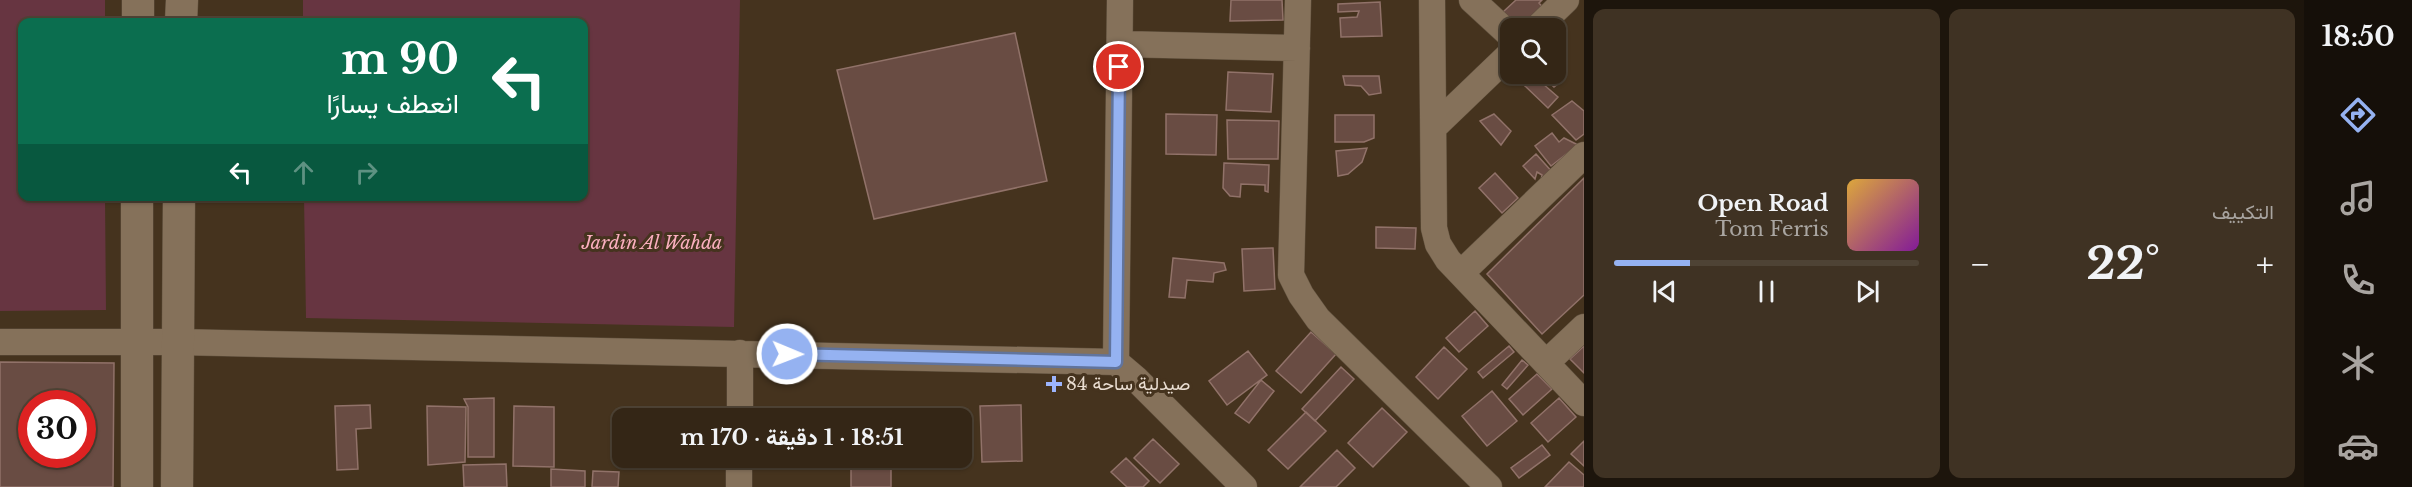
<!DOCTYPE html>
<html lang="ar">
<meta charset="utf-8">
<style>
:root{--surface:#342616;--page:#3f3223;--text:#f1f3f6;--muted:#a9a5a1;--line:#4e4335;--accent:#95b2f1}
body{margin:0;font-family:"Libre Baskerville",Vazirmatn,serif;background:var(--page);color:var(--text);direction:rtl;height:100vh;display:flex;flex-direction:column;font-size:22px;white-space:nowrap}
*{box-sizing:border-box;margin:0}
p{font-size:20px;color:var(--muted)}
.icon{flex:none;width:33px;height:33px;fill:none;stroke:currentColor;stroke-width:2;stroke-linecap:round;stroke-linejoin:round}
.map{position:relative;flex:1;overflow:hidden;direction:ltr}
.details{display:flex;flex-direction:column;gap:9px;padding:9px;background:#1d150c;width:720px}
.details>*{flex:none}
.top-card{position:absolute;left:18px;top:18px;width:570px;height:183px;border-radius:12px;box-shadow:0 2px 4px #0004,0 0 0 2px var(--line);direction:rtl;background:#0b6e4f;color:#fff;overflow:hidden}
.tools{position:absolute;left:1500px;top:18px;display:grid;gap:12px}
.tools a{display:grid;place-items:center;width:66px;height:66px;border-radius:12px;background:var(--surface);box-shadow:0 2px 4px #0004,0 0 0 2px var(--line);font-size:30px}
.speed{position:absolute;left:18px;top:390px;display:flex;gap:12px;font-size:30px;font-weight:700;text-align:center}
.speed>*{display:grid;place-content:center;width:78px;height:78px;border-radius:50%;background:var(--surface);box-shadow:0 2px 4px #0004,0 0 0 2px var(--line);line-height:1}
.speed .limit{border:9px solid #d22;background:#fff;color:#111}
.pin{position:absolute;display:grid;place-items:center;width:51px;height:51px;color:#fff;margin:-26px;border:3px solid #fff;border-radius:50%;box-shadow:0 2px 6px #0007}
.me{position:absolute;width:66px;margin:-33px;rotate:91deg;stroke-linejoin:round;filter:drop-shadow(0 0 4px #0008)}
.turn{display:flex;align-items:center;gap:21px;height:126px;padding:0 30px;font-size:27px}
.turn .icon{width:78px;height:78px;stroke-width:2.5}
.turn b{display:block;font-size:42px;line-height:51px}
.lanes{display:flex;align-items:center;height:57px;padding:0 30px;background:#0003;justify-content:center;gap:30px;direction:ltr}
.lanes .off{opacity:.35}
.big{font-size:45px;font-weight:700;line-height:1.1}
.details .tile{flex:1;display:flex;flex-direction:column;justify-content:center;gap:9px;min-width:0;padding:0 21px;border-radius:12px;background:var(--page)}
.song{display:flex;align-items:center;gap:18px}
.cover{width:72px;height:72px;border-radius:9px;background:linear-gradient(135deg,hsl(40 70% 55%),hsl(290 70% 35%))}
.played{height:6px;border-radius:3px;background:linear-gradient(90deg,var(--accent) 25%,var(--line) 25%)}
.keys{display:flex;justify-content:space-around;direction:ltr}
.heat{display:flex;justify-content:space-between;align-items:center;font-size:33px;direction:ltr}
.details .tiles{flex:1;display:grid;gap:9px;grid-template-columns:repeat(2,1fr)}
.trip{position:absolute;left:612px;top:408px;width:360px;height:60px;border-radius:12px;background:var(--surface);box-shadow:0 2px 4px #0004,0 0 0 2px var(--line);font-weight:700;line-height:60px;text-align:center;direction:rtl}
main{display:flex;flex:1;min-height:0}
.menu{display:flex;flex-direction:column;width:108px;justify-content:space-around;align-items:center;background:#150f09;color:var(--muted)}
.menu .icon{width:42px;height:42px}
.menu .on{color:var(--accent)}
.menu b{font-size:27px;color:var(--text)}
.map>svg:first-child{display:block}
.green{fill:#673541}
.building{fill:#694c43;stroke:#917269;stroke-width:1.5;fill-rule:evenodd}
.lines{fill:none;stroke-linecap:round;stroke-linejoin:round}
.minor-casing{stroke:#60513e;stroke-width:27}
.tertiary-casing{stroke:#60513e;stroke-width:33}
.minor{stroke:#85715a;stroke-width:26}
.tertiary{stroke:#85715a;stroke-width:32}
.route-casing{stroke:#61749d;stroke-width:15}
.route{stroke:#95b2f1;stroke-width:10}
.poi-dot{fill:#9cb4fd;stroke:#45331e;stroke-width:2}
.labels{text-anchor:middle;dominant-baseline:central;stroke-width:6;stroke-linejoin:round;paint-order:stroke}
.park-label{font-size:18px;font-style:italic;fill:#fbafbf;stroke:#45331e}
.poi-label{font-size:18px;fill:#eaded2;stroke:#45331e;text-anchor:start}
</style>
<main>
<nav class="menu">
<b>18:50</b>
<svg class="icon on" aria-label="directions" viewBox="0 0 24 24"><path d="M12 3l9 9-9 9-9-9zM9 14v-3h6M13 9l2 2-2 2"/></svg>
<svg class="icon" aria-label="music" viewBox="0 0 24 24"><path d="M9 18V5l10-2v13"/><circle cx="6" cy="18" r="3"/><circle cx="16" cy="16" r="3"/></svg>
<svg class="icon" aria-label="phone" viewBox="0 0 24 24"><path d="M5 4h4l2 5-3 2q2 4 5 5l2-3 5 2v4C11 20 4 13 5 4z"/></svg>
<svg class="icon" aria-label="climate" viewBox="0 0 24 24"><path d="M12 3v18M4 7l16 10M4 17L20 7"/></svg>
<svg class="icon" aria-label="car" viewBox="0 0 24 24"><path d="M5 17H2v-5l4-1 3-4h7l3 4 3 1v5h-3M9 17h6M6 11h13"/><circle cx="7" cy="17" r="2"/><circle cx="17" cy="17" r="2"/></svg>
</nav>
<section class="details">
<div class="tiles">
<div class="tile"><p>التكييف</p>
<div class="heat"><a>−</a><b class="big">22°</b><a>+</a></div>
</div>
<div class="tile">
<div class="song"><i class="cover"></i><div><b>Open Road</b><p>Tom Ferris</p></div></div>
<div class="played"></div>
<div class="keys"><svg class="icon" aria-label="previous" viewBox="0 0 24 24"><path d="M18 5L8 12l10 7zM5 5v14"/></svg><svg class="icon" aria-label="pause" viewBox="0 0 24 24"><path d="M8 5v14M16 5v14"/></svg><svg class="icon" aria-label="next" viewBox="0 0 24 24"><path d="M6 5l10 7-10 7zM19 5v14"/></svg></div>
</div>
</div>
</section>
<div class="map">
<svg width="1584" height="487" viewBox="0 0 1584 487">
<rect width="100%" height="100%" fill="#45331e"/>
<path class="green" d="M0,0h105v22h-83v174l83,1 1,113 -106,1z
M303,0h437l-6,327 -428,-9 -2,-121 280,-1v-174h-281z"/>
<path class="building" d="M1231,0h51l1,20 -53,1z
M1516,0h26l-3,3 8,9 -17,16h-11l-16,-16z
M1380,2l2,34 -41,1 -1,-19 17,-1 2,-6 -21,1v-8z
M1015,33l32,148 -173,38 -37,-149z
M1556,71l8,8 -10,8 -14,-13h16z
M1228,72l45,2 -2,38 -45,-2z
M1343,76h36l2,17 -12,2 -8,-9 -16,-1z
M1535,77l23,20 -10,11 -23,-22z
M1572,101l12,10v23l-8,6 -24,-25z
M1166,114l51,1 -1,40 -50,-1z
M1494,114l17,17 -10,14 -21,-24z
M1335,115h39v23l-10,4h-29z
M1227,120l52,1 -1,38h-50z
M1552,133l7,9 5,-4 14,7 -27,21 -16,-20z
M1367,148l-5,14 -14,12 -10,2 -2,-25z
M1536,154l18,20 -14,12 2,-11 -5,-3 -2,7 -12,-13z
M1224,163l45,2 -1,27 -3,-1v-6l-24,-1 -1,13 -10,-1 -7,-8z
M1495,173l23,25 -16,15 -23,-25z
M1584,178v117l-42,39 -55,-60z
M1376,227l40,1 -1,21 -39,-1z
M1273,248l2,41 -31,2 -2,-42z
M1173,258l51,5 2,7 -12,3 -1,9 -26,-2 -2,18 -16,-1z
M1475,311l13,15 -29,26 -13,-14z
M1311,332l25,22 -35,39 -25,-22z
M1509,346l5,6 -31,26 -5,-6z
M1584,346v27l-14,-14z
M1444,347l23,22 -29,30 -22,-22z
M1248,351l19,24 -40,30 -18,-24z
M1522,360l6,5 -21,24 -5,-4z
M0,362l114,1 -1,124h-113zM32,404h50v50h-50z
M1341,367l13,12 -39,42 -13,-12z
M1537,374l15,15 -29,26 -14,-16z
M1261,380l13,11 -25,32 -14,-10z
M1492,391l25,30 -30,25 -25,-30z
M494,398v59h-26v-50l-4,-8z
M1559,398l17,19 -28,25 -17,-19z
M370,405l1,23 -15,1 2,40 -21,1 -2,-64z
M1021,405l1,56 -40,1 -2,-56z
M427,406l39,1 -1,55 -37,3z
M514,406l40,1v60l-41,-1z
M1382,408l25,24 -34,35 -25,-24z
M1306,412l20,19 -38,38 -20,-19z
M1153,439l26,25 -19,19 -26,-25z
M1584,441v25l-13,-12z
M1542,445l8,10 -31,23 -8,-10z
M1337,450l18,18 -19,19h-36z
M1126,458l23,23 -6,6h-16l-16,-15z
M1569,462l15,13v12h-39z
M506,464l1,23h-43l-1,-22z
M851,466h40v21h-40z
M551,469l34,2v16h-34z
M593,471l26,1 -1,15h-26z"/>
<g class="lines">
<g class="minor-casing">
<path id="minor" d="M1120,0l-4,362 20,17 108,108
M1298,0l-7,275 10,20 17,24 171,168
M1432,0l2,228 4,16 10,16 136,143
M1472,0l38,35
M1537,28l29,-28
M1120,44l177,4
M1434,127l76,-73
M1461,273l123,-118
M0,342h177l939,20
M1546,363l38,-36
M740,418v-65
M739,487v-29"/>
</g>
<g class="tertiary-casing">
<path id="tertiary" d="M138,22v-22
M181,22l1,-22
M137,196v291
M177,487l2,-291"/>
</g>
<use href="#minor" class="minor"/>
<use href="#tertiary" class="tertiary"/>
</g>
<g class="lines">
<g class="route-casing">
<path id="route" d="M787,354l329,8 3,-295"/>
</g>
<use href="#route" class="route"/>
</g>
<path class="poi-dot" d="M1051 375h6v6h6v6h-6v6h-6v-6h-6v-6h6z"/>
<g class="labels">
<g class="park-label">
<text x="652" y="243">Jardin Al Wahda</text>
</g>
<g class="poi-label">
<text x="1066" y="384">صيدلية ساحة 84</text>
</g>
</g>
</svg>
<div class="tools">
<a><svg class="icon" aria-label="search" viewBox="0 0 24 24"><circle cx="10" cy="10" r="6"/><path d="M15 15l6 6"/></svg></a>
</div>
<div class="speed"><div class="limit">30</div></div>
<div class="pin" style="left:1119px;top:67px;background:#d93025"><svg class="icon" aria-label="arrive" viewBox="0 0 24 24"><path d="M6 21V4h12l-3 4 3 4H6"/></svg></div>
<svg class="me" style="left:787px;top:354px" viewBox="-20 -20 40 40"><circle r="17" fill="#95b2f1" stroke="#fff" stroke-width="3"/><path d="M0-11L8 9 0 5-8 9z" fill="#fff"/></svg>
<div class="trip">18:51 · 1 دقيقة · 170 m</div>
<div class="top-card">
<div class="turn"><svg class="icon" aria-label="left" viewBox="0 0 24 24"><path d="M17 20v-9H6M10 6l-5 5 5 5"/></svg><div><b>90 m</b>انعطف يسارًا</div></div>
<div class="lanes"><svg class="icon" aria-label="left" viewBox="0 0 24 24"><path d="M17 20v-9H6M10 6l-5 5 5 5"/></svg><svg class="icon off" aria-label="ahead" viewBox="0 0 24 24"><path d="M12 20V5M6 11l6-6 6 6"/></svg><svg class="icon off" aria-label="right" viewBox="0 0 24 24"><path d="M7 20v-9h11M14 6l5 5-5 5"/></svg></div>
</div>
</div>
</main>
